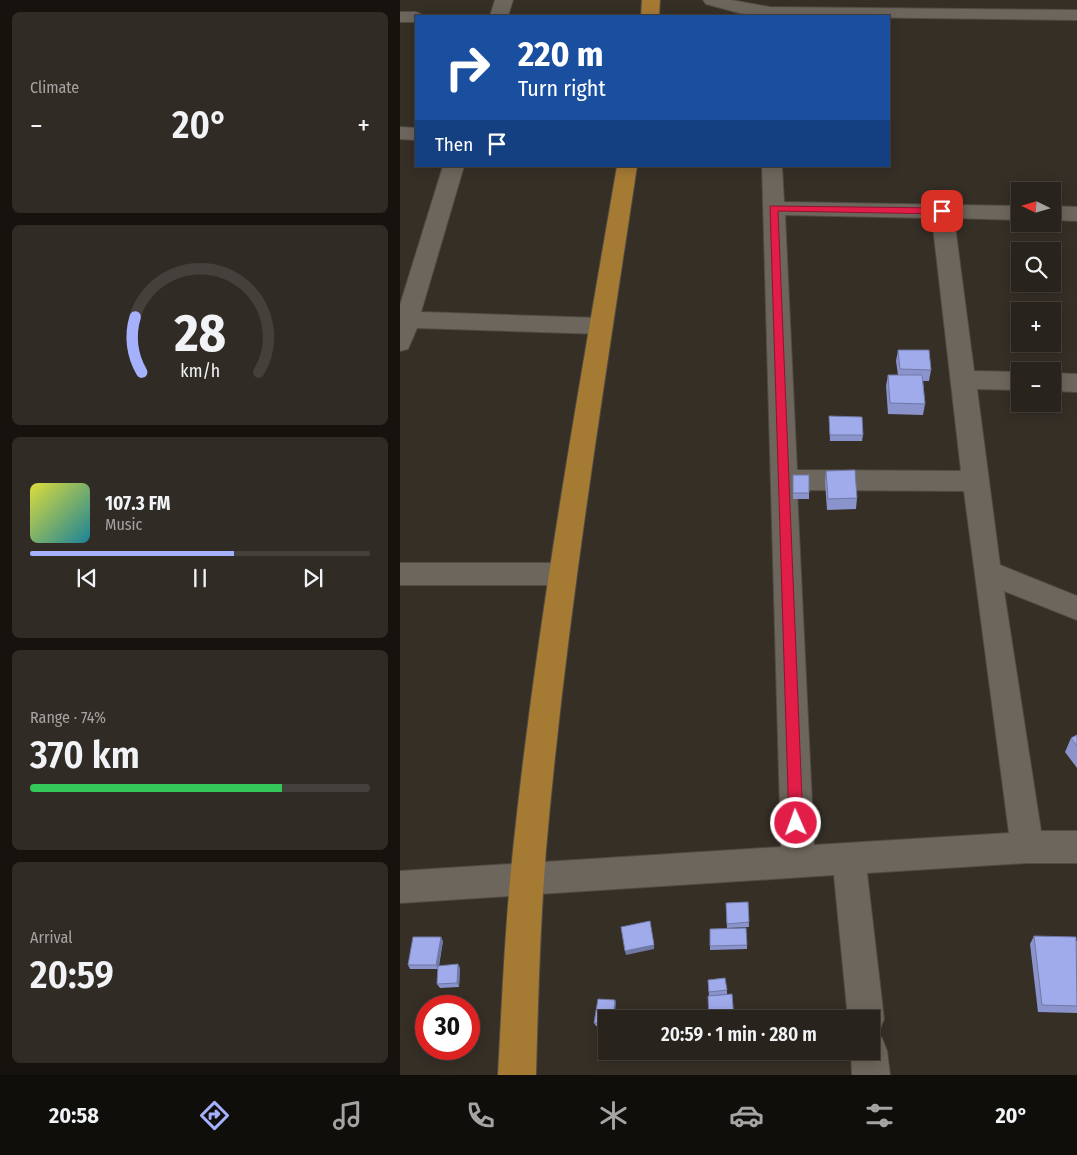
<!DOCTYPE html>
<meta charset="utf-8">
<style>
:root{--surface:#28231c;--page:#302b25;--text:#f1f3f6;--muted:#a5a4a3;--line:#44403b;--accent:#a5b1fc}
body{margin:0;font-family:"Fira Sans Condensed",sans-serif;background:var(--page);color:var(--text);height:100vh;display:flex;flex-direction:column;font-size:19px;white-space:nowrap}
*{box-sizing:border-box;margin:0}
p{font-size:16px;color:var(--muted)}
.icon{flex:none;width:28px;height:28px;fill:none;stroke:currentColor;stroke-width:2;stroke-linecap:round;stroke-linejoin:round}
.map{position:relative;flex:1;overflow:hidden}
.panel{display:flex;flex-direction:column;gap:12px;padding:12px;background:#16130f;width:400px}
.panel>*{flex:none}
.banner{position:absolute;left:15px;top:15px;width:475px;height:152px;border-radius:0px;box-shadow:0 2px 12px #0003,0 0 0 1px var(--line);background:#1a4fa0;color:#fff;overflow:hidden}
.needle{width:32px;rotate:275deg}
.tools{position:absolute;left:611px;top:182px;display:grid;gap:10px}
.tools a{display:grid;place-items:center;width:50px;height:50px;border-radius:0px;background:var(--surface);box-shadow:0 2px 12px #0003,0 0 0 1px var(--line);font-size:25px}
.speed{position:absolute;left:15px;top:995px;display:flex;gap:10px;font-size:25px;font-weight:700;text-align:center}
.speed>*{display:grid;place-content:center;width:65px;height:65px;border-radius:50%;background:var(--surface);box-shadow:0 2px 12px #0003,0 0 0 1px var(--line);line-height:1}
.speed .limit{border:8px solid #d22;background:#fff;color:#111}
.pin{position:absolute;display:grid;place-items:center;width:42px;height:42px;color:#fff;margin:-21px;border-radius:10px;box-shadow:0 2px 8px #0006}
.me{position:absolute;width:55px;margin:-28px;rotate:358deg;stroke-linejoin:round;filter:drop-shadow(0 0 4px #0008)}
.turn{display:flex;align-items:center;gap:18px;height:105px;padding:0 20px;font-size:22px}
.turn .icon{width:65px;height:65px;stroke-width:2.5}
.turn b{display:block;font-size:35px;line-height:42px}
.then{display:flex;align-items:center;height:48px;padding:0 20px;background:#0003;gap:10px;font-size:19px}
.big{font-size:38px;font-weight:600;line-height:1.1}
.panel .tile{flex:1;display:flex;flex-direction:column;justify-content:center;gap:8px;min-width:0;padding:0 18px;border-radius:8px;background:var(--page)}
.panel .dial{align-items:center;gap:0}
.dial svg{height:130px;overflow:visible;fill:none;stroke:var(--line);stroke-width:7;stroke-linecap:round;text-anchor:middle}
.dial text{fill:var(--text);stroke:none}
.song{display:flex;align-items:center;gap:15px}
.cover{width:60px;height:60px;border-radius:8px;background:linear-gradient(135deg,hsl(60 70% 55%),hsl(190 70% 35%))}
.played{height:5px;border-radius:2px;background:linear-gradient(90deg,var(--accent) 60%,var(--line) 60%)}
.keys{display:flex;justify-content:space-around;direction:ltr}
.heat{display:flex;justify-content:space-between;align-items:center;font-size:28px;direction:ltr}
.charge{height:8px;border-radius:4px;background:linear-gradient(90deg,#34c759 74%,var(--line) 0)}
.trip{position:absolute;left:198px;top:1010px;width:282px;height:50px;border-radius:0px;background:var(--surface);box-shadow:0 2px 12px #0003,0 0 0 1px var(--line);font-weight:600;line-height:50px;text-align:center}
.menu{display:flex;height:80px;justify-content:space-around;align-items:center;background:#100e0b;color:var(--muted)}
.menu .icon{width:35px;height:35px}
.menu .selected{color:var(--accent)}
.menu b{font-size:22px;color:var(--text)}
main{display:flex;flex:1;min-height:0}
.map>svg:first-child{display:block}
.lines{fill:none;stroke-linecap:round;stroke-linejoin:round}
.minor-casing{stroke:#514b44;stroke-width:2}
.highway-casing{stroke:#514b44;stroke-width:2}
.minor{fill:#6d665c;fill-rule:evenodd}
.highway{fill:#a57a33;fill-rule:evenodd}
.wall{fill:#8a93cb}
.shaded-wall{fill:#7078a5}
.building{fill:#a0abec;stroke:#7078a5}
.route{fill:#e11d48;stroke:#92132f}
</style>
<main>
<section class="panel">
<div class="tile"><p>Climate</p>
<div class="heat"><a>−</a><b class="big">20°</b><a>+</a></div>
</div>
<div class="tile dial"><svg viewBox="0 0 100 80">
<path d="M14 69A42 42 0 1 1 86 69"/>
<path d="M14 69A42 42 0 0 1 10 35" stroke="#a5b1fc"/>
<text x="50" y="56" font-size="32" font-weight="700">28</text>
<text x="50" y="72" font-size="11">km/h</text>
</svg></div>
<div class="tile">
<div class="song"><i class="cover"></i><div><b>107.3 FM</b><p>Music</p></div></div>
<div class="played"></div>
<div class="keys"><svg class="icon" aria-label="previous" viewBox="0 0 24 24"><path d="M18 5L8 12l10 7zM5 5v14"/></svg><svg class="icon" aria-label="pause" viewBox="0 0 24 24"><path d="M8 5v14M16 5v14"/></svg><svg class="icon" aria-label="next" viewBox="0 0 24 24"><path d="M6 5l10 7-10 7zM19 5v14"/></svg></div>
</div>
<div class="tile"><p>Range · 74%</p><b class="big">370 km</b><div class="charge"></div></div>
<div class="tile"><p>Arrival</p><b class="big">20:59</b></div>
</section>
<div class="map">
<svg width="677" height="1075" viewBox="0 0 677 1075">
<rect width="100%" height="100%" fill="#352f26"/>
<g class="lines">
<g class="minor-casing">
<path id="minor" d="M95,0h18l-5,16h-18z
M303,0h28l39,7 307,3v10l-316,-4 -22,-3 -33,-9z
M0,12h16l9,4h-9v6h-16z
M0,127l16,1v12l-16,-1z
M43,166h21l-43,146 180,6 8,2 4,6 -4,6 -8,2 -184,-6 -9,21 -8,2v-46z
M362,166h20l2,36 236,4v14l-66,-2 20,153 46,1v18l-43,-1 23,176 77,31v24l-73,-29 37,240h36v32h-50l-160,10 17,146 -5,13 -6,2 9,4 5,13 3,24h-38l-1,-24h20v-32h-23l-14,-144 -434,28v-32l381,-24zM385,215l147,3 29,253 -164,-1zM397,490l167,1 45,342 -195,12z
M652,206l25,1v14l-25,-1z
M652,373l25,1v18l-25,-1z
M0,563h163l10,3 4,8 -4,8 -10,3h-163z"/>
</g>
<g class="highway-casing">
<path id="highway" d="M242,0h18l-1,16h-18z
M217,166h20c-34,227 -71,455 -91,684 -6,75 -8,150 -10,225h-38c4,-75 7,-150 15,-225 24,-229 65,-457 104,-684z"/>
</g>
<use href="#minor" class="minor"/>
<use href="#highway" class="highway"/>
</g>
<path class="wall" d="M498,350l33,20 -2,11h-6l2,23 -2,11 -35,-1 -2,-28 2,-11h10l-2,-14z
M429,416l34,19 -1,6h-32z
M426,471l31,27 -1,11 -29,1 -2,-28z
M393,475l16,18v6h-16z
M677,735v33l-12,-16 6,-14z
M348,902l1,25 -22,1 -1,-25z
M310,929l37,16v4l-37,1z
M634,936l43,5v72l-39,-1 -8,-68z
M43,941l-4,25 21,2 -1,19 -19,1 -3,-4 1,-15h-28l-2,-4z
M308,980l19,10v4l-18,2z
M216,1003l-10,16v8l-10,-1 -2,-3z"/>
<path class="shaded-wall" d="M41,937l2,4 -5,28 -2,-4z
M254,945v4l-28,6 -1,-4z
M58,964l2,4 -1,19 -2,-4z
M215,1000l1,3 -2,16h-1z"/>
<path class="building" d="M498,350h31l2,20 -31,-1z
M488,375h34l3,29 -35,-1z
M429,416l33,1 1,18h-33z
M455,470l2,28 -29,1 -2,-28z
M393,475h16v18h-16z
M677,735v11l-6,-8z
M348,902l1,20 -22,2 -1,-21z
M250,921l4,24 -29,6 -4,-24z
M346,928l1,17 -37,1v-17z
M634,936l42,1 1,69 -35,-1z
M13,937h28l-5,28h-28z
M58,964l-1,19 -20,1 1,-18z
M325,978l2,12 -18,2 -1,-12z
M332,994l2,25h-25l-1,-23z
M198,999l17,1 -2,19h-7v5l-12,-1z"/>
<path class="route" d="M370,206l172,2 4,3 -4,3 -164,-3 25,612 -2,5 -5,1 -5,-1 -2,-5z"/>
</svg>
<div class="tools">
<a><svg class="needle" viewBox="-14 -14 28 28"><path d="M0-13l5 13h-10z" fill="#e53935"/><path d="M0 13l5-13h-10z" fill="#a5a4a3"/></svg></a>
<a><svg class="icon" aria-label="search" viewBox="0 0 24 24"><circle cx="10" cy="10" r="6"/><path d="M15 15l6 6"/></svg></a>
<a>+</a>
<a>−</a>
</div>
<div class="speed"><div class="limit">30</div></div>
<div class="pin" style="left:542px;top:211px;background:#d93025"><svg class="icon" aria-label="arrive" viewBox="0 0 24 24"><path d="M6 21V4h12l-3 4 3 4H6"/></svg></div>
<svg class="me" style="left:396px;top:823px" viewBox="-20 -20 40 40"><circle r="17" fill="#e11d48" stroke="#fff" stroke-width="3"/><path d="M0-11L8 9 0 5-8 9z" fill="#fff"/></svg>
<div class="trip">20:59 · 1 min · 280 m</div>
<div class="banner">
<div class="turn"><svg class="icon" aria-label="right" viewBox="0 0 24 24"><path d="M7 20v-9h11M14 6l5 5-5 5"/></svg><div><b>220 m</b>Turn right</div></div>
<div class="then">Then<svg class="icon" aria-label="arrive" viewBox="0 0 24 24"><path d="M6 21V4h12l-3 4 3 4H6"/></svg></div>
</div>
</div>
</main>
<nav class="menu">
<b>20:58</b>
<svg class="icon selected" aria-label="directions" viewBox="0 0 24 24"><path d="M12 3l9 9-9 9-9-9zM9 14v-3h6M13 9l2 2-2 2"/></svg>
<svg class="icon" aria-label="music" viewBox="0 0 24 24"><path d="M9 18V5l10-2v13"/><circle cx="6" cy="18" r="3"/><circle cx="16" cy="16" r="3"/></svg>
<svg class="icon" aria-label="phone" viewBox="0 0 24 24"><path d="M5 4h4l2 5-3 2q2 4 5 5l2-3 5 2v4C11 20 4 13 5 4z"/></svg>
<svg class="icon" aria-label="climate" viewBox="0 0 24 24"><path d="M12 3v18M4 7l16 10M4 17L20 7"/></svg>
<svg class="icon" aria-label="car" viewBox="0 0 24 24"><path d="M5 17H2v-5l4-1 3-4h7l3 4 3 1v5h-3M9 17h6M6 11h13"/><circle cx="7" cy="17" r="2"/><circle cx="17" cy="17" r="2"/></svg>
<svg class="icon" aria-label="filters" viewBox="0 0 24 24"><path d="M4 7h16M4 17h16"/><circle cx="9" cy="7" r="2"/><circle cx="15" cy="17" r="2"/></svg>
<b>20°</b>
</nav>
